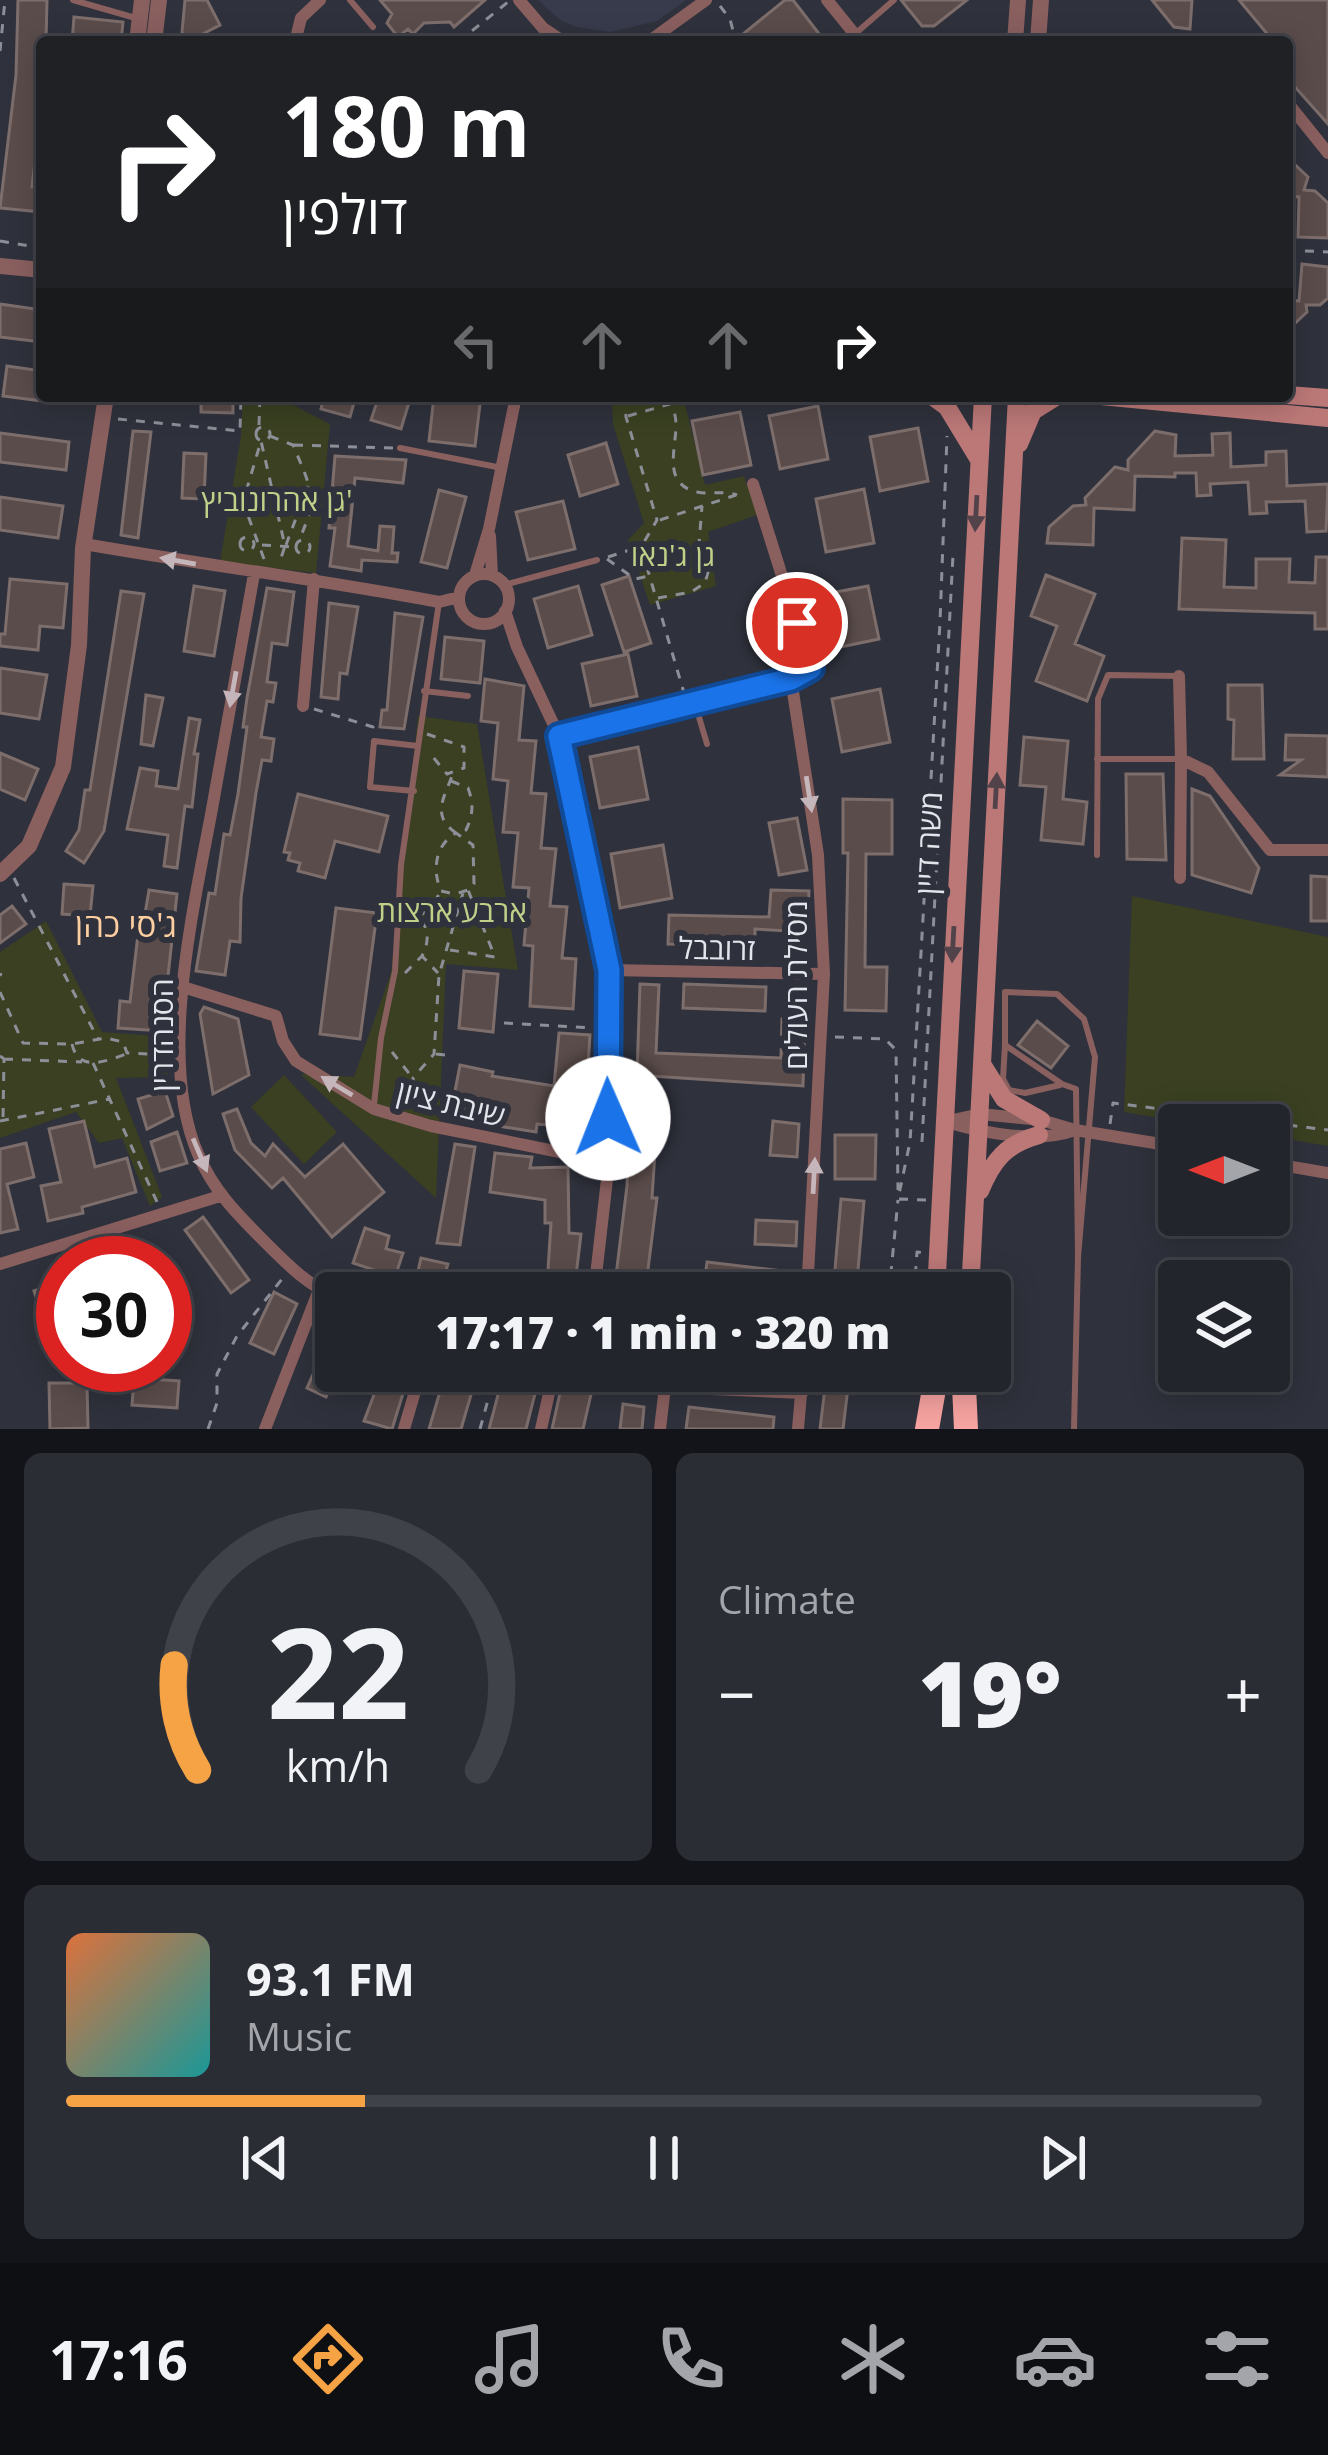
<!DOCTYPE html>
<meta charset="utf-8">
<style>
:root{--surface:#23252d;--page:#2b2d35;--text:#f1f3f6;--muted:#a3a5aa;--line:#404249;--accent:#f5a345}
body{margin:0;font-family:"Open Sans","Noto Sans Hebrew",sans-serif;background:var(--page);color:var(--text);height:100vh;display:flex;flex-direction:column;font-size:45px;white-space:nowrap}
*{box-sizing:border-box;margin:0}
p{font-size:39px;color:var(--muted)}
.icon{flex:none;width:66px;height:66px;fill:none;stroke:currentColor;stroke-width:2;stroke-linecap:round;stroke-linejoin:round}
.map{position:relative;height:1429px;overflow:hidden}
.sheet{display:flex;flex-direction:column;gap:24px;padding:24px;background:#131419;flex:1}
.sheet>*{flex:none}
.banner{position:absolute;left:36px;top:36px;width:1257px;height:366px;border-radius:12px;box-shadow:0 6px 30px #0003,0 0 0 3px var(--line);background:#202124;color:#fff;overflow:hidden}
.needle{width:78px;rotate:270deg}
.fabs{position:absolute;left:1158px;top:1104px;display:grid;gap:24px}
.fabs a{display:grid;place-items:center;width:132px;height:132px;border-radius:12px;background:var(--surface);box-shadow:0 6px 30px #0003,0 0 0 3px var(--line);font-size:60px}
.speed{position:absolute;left:36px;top:1236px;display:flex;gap:24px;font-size:60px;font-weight:700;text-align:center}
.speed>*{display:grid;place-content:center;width:156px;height:156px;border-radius:50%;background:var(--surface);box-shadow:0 6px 30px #0003,0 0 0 3px var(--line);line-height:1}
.speed .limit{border:18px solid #d22;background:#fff;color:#111}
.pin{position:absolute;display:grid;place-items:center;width:102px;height:102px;color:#fff;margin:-51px;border:6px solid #fff;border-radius:50%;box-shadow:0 3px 12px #0007}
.me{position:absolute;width:132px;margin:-66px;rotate:359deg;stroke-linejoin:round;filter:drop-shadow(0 0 9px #0008)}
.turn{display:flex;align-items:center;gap:42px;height:252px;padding:0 48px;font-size:54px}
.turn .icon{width:156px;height:156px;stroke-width:2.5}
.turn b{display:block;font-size:84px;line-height:102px}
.lanes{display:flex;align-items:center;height:114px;padding:0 48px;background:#0003;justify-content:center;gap:60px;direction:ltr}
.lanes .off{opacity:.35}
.big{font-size:90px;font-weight:800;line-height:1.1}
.sheet .widget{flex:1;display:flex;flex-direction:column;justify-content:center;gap:18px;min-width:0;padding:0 42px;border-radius:18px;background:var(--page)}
.sheet .dial{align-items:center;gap:0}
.dial svg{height:312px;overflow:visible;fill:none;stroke:var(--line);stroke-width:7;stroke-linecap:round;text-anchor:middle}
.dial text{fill:var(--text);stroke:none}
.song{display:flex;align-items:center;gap:36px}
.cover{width:144px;height:144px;border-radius:18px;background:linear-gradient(135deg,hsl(20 70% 55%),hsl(180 70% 35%))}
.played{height:12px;border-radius:6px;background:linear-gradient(90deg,var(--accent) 25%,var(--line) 25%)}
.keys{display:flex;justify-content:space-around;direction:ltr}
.heat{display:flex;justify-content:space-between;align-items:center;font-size:66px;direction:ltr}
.sheet .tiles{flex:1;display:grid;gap:24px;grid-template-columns:1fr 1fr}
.widget:last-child{grid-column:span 2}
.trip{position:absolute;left:315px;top:1272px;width:696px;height:120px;border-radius:12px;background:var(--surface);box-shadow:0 6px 30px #0003,0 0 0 3px var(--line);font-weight:800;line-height:120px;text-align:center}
.menu{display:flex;height:192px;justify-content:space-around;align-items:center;background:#0e0f12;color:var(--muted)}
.menu .icon{width:84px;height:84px}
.menu .current{color:var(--accent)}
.menu b{font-size:54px;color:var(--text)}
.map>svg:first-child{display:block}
.built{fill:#383b4c}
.green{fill:#3a4021}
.building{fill:#5a4c4a;stroke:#7d6e6c;stroke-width:3}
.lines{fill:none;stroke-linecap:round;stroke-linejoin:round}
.path{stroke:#8d8f98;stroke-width:3;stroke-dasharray:9 9;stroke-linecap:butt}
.service{stroke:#8a605f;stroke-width:6}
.minor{stroke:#8a605f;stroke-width:12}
.tertiary{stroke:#8a605f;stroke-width:16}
.secondary{stroke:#bb7877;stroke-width:18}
.motorway{stroke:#f6a3a1;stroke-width:24}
.oneway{fill:#52434b}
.oneway2{fill:#c4b6bb}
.route-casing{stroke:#114b97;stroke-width:30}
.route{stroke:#1a73e8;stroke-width:21}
.labels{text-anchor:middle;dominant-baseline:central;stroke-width:12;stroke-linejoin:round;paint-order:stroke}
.park-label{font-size:30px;fill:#c1d089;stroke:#2f313c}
.street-label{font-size:30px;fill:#e3e5ec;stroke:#2f313c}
.neighbourhood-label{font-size:33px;fill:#fdcea0;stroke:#2f313c}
</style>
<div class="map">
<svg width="1328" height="1429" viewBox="0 0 1328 1429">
<rect width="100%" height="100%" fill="#2f313c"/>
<path class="built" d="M538,0h148l-29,21 -46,11 -35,-5 -16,-7z"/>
<path class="green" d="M243,396h33l54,28 -14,149 -96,-11 21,-126z
M612,396h71l22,89 39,-9 13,39 -49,17 8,54 -66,19 -22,-65 16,-17 -31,-99z
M418,716l59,8 41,246 -72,-6 -10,234 -136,-124 54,3 37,-104z
M1132,896l196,41v209l-59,-10v-11h-67l-78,-13z
M46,921l56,111 67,5 -1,40 -52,1 46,119 -12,9 -28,-68 -23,5 -23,-31 -76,26v-186z
M284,1075l53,57 -33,32 -53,-57z"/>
<path class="building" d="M18,0h29l-1,42h-4v59l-10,86 10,1v24l-42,-4 16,-133z
M185,0h22l13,25 -33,17 -5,-10z
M380,0h105l-31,27 -4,-5 -26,1 -11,11 -5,-5 -10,8 -11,-14 5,-9z
M785,0h8l27,35 -9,7h-62l-6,-8z
M901,0h66l-33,26h-12z
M1152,0h40l-2,29 -16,-2z
M1239,0h89v124l-41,-46v-36h-13z
M74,17l49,5 -2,20h-49z
M1287,157l21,20 -4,13 11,1 13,12v35l-30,-1 1,-40 -12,-1z
M1302,264l26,3v31l-8,7h-14l1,7 -20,19v-31l12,1z
M0,304l42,6v32l-42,-5z
M7,366l35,5v30l-39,-5z
M201,396h32v17l-32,-1z
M324,396h32l-6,21 -29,-8z
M379,396h32l-10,33 -30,-9z
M434,396h47l-6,50 -46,-5z
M818,406l10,53 -48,10 -11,-53z
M740,412l11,53 -48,10 -11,-54z
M918,428l10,53 -48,10 -10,-54z
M133,431l18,1 -13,106 -17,-3z
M1155,431l21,4 -1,21 38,-1 -1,-21 18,-1 1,34 35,-2v-13l20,-1 1,35 41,-2 -2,47 -19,1 -2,-31 -39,1 1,11 -17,1 -2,-32 -38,2 1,11 -14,1 -1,-23h-21v4l-40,-1 -1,34 -40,-2 -1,37 -46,-2 2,-16 24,-21 13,-1 -1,-7 30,-31 13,3v-10z
M0,433l69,9 -3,28 -66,-8z
M606,443l12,41 -38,12 -12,-41z
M184,453l22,1 -2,45 -22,-1z
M335,456l71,4 -3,23 -48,-5 -7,68 30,5 2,-25 14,1 -2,26h6l-1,9 -35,-2 -1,11 -31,-5 5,-38h-6z
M864,489l10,54 -48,9 -10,-53z
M439,490l27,7 -19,71 -26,-6z
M0,497l63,9 -5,32 -58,-8z
M563,501l12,48 -47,11 -12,-48z
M1182,538l44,2 -2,47 32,1v-29h34l-1,23 26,1 1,-26h12v72h-13v-16l-136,-4z
M1046,575l49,19 -20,50 29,12 -17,45 -51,-20 21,-55 -26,-10z
M629,576l22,67 -27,9 -22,-67z
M10,579l57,5 -4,44 -23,-2 -2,24 -38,-4v-12h5z
M194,586l31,5 -11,65 -30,-5z
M578,586l14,49 -44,13 -14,-49z
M868,586l11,53 -48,10 -11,-54z
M267,588l27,4 -7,53 -15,-2 -5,39 9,1 -3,19 -6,-1 -6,36 13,2 -3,22 -9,-1 -6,33 -15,105 -1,44 -10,-1 -5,34 -29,-4 13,-78 6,1 9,-60 6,1 8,-41 9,-67h-4l4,-29z
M121,591l23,3 -40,237 -20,32 -18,-12 13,-21 6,-40h5z
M329,603l29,4 -11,67 -7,-1 -2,26 -17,-2z
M395,613l28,4 -19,112 -24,-2 2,-17h5z
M445,637l39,4 -4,42 -39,-4z
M628,654l9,42 -46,10 -9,-42z
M0,668l47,7 -8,44 -39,-6z
M485,679l39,7 -5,54 17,1 -5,52 15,1 -5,54 15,1 -6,57 17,1 -5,51 14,1 -3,50 -43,-3 3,-60 -9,-1 5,-57 -16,-1 5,-54 -15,-1 5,-51 -15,-2 5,-56 -17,-2z
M1228,685h34l2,74h-31l1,-39 -6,-1z
M880,689l10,53 -48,10 -10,-53z
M146,695l17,3 -10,48 -12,-2z
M189,718l11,2 -6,34h4l-6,53 -7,-1 -8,62 -13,-2 4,-31 -41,-6 13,-61 18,3 -2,15 22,3z
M1286,735l42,1v41l-48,-2 21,-15h-16z
M1024,737l44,4 -5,58 24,3 -4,42 -42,-4 5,-53 -26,-2z
M638,747l10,52 -48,9 -10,-51z
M0,753l38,16 -13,31 -25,-11z
M1126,774h37l3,86 -39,-1z
M1192,789l18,7 49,72 -8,25 -59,-18z
M298,794l90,22 -9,36 -44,-11 -10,37 -27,-7 2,-8 -12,-3 2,-7 -6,-1z
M843,799l49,1v54h-26l-1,113h22l-1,44 -41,-1 3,-157h-5z
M797,818l10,52 -28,5 -10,-52z
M663,845l9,53 -52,10 -9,-54z
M1311,876l17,1v44h-17z
M64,884l29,2 -3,30 -28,-2z
M149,890l28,4 -15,137 -44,-3 2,-27 10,1 9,-76h4z
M771,890l38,1 -2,41 -52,-3v17l-87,-2 1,-29 100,2z
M12,906l14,18 -26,19v-28z
M336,908l41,5 -17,126 -40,-5z
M464,971l34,3 -5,58 -34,-4z
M640,984l19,1 -3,68 125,5 1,-39 23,1 -2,66 -166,-11z
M684,984l82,3 -1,24 -82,-3z
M204,1007l34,12 11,56 -36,19 -13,-80z
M1037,1021l31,25 -17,22 -33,-23z
M559,1033l31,2 -6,93 -47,-4 -1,8 -38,-6 3,-22 -18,-2 -4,21 -29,-6 10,-52 33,7 -1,4 62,10z
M165,1091l8,25 -26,13 -9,-30z
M630,1105l28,2 -6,91h5l-12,95 -31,-1 13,-106z
M237,1109l14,34 14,13 8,-12 32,33 38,-33 41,48 -52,45 -49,-59 -11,10 -37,-38 -12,-36z
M84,1121l11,46 32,-9 9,34 -54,15 1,6 -35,8 -7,-35 20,-4 -12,-53z
M773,1121l26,3 -2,33 -27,-2z
M177,1132l10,31 -27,8 -9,-29z
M835,1135h41l-1,44h-40z
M26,1143l8,34 -27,7 11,45 -18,4v-84z
M455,1144l20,3 -15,98 -23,-2z
M495,1153l37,4 -2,11 38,-1 1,66 12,1 -7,59h-161l8,-35 27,6 -2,6 55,13 1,-6 45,8 4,-62h-6v-23l-55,-8z
M841,1199l23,2 -8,92h-23z
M203,1217l46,63 -18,13 -46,-63z
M756,1220l41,2 -1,24 -41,-2z
M365,1228l24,8 -3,13 17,4 -8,24 -42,-14z
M707,1262l85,10 -2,21 -86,-8z
M59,1282l4,13 -2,76 -27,-80z
M274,1292l23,12 -23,50 -24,-11z
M336,1322v52l-10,23 -19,-9z
M383,1371h27l-18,58 -28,-8z
M446,1371h32l-17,58h-32z
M827,1371h23l-7,58h-23z
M504,1372l34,10 -12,47h-37z
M134,1378l45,3 -2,27 -45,-3z
M49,1383h38l1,45 -38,1z
M562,1384l30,6 -9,39h-31z
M623,1404l21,3 -2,22h-22z
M689,1407l85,10 -1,12h-87z"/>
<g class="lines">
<path class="path" d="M720,6l10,13 6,23
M458,42l50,-40
M0,51l5,-51
M0,241l42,7
M1287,250l41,2
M624,396l2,21 31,103 -16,27 43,146
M671,396c1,10 5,18 5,29 0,25 -14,59 21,67 14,3 26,-2 40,3
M628,416l42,-12
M118,419l122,12 1,-35
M259,425l1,-29
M256 434a7 7 0 1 1 14 0a7 7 0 1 1-14 0Z
M270,436l23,9c18,43 26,53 5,97
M294,445l99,3
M660,520l76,-25
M240 544a7 7 0 1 1 14 0a7 7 0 1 1-14 0Z
M296 547a7 7 0 1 1 14 0a7 7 0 1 1-14 0Z
M262,545l32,2
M286,545l22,-59
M608,557l31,-10
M264,559l-21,-57 18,-61 24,105 -5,15
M607,559l28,20 14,-3
M658,598l33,-6 14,-9 6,-22 -12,-17 3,-38
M314,709l59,18v6
M427,734l37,13v21l-17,6 -19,-23
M451,781l17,7c6,16 5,27 -2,42l-10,3c-25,-17 -12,-35 -4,-57
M14,878l84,161
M411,905c14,17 22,30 11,51l16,17
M421,915l11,-9 9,-15
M450,950l45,7 -27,-67 6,-6 -1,-39 -17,-12c-21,12 -24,37 -15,58l14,3 13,-4
M405,973l17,-17
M0,976l1,-3
M0,992l23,51 49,1 34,-6 17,4 4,11 39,2
M504,1023l89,5
M835,1037l50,2 11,11 2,140
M72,1044c6,28 33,18 54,10
M392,1052l20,25
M436,1054l17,2
M0,1056l4,3 -1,59
M4,1059l78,3
M93,1063l65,141
M414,1086l-1,-8 21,-24 5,-79 24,-82
M0,1121l110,-22
M1110,1124l3,-21 215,27
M922,1142l31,-587
M926,1200l-28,-1 12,-57 3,-50 27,-470 7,-186
M889,1293l9,-93
M914,1293l3,-41 7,1
M208,1429l9,-26v-29l20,-38 45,-57
M480,1429l16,-58"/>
<path class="service" d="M73,0l66,19
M350,0l23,27
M856,33l38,-33
M400,448l102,20
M504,585l93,-25
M424,691l44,5
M696,707l11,37
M1097,759h81
M414,791l-44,-4 4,-46 44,5
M1097,855l1,-156 10,-24 71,1
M1005,1045l-2,34 6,11 16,3 35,-8
M374,1105l7,-67 14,-67 6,-106 38,-263
M1074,1429l4,-172 17,-200 -11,-38 -27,-25 -52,-2v53l57,39 14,5 2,168"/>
<path class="minor" d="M519,0l24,28 21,14
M827,0l34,42
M295,42l6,-24 19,-18
M648,42l58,-42
M1287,102l41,51
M490,536l2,39
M83,548l7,-3c116,20 232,35 349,57l20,-5
M254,574c-14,78 -28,157 -42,235 -18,98 -55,251 -14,345 15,36 39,60 66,87 22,22 43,44 72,56
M459 599a25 25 0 1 1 50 0a25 25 0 1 1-50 0Z
M475,575l14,-46 27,-133
M505,611l12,36 42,89 50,234v192l-15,131
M1179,676l2,83 27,13 62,78h58
M791,679l27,176 6,119 -17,319
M303,706l11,-127
M559,736l129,-30 103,-27 20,-11 -58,-184
M1180,878l1,-119
M609,970l215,4
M183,987l93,29 7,25 13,20 78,48 57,17 178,36
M944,1122l36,-8 61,6 34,10 104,17
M946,1122c39,11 90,22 129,8
M1269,1163l59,10
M0,1264l220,-68
M586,1371l79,16 137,6
M265,1429l54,-139
M404,1429l17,-58
M541,1429l13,-58
M660,1429l5,-42
M798,1429l5,-58"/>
<path class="tertiary" d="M137,42l5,-42
M154,42l5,-42
M1015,42l3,-42
M1038,42l3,-42
M0,266l42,4
M0,874l29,-28 34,-79 16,-122 4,-97 23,-152"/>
<path class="secondary" d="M1287,395l41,3
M932,396l15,11 31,51
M995,396h37
M1101,396l227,22
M1019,444l14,-33 24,-15
M982,1064l22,35 37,21
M980,1191c13,-31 26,-47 59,-56
M936,1293l47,-897
M970,1293l47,-897"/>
<path class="motorway" d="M964,1386l2,43
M927,1429l7,-40"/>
</g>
<defs><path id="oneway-solid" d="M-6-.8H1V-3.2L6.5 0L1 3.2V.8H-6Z" transform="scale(3)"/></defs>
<g class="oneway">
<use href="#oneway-solid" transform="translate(976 513) rotate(93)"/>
<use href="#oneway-solid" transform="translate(996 791) rotate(-87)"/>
<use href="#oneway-solid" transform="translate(953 944) rotate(93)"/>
</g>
<g class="oneway2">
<use href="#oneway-solid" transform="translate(178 561) rotate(-170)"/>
<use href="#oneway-solid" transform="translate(233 689) rotate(100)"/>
<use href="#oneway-solid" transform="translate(809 794) rotate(81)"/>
<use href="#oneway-solid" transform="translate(337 1086) rotate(-149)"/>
<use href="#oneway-solid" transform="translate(200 1155) rotate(67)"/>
<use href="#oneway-solid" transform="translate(814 1176) rotate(-87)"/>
</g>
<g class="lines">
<g class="route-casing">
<path id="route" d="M608,1118l1,-148 -50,-234 232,-57 20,-11 -14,-45"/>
</g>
<use href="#route" class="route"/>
</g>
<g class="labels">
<g class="park-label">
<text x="277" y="499">גן אהרונוביץ'</text>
<text x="673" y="554">גן ג'נאו</text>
<text x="452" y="910">ארבע ארצות</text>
</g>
<g class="street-label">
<text transform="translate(928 843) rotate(-87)">משה דיין</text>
<text transform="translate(717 948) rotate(1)">זרובבל</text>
<text transform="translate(795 985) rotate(-90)">מסילת העולים</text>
<text transform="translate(161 1035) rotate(-90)">הסנהדרין</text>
<text transform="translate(451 1103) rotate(14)">שיבת ציון</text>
</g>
<g class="neighbourhood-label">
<text x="126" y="924">ג'סי כהן</text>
</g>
</g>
</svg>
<div class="fabs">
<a><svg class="needle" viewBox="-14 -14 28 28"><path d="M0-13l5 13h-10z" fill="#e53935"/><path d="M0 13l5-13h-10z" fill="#a3a5aa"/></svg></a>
<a><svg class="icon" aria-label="layers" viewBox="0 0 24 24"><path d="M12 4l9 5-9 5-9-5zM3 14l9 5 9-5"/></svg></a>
</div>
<div class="speed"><div class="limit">30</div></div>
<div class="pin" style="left:797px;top:623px;background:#d93025"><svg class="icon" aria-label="arrive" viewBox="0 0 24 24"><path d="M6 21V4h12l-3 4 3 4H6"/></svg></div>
<svg class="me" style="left:608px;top:1118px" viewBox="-20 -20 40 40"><circle r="19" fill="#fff"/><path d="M0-13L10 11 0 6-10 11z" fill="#1a73e8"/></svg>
<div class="trip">17:17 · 1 min · 320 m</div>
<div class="banner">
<div class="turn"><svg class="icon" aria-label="right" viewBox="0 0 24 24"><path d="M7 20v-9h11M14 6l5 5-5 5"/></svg><div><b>180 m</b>דולפין</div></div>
<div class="lanes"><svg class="icon off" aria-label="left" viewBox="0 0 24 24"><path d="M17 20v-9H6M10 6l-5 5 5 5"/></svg><svg class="icon off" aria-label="ahead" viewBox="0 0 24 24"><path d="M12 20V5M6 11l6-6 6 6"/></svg><svg class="icon off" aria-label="ahead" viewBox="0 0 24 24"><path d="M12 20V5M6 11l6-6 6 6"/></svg><svg class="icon" aria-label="right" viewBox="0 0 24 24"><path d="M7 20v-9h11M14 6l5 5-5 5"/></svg></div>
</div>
</div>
<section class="sheet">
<div class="tiles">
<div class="widget dial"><svg viewBox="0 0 100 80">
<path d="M14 69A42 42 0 1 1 86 69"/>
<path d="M14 69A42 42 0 0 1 8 42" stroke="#f5a345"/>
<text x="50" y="56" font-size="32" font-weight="700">22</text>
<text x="50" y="72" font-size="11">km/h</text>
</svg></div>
<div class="widget"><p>Climate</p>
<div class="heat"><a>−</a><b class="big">19°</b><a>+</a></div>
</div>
<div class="widget">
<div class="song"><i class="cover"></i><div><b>93.1 FM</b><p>Music</p></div></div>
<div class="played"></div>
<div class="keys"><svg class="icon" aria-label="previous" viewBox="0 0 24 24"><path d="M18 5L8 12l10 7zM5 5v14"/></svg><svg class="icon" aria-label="pause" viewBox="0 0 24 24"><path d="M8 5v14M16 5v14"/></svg><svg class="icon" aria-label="next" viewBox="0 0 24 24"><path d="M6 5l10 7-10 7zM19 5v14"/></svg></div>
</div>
</div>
</section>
<nav class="menu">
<b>17:16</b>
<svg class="icon current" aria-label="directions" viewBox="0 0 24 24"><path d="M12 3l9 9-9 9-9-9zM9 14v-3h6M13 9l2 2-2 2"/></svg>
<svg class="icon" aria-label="music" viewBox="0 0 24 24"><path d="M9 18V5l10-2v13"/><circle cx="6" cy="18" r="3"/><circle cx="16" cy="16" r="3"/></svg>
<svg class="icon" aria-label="phone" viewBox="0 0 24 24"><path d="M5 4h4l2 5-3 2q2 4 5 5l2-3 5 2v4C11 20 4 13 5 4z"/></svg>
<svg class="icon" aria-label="climate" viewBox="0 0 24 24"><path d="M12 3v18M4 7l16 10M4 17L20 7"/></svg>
<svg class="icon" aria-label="car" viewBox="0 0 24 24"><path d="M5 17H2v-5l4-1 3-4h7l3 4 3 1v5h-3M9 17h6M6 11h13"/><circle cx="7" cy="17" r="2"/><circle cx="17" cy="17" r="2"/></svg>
<svg class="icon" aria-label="filters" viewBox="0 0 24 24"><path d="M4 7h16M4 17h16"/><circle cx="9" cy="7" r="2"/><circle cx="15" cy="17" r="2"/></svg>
</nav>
